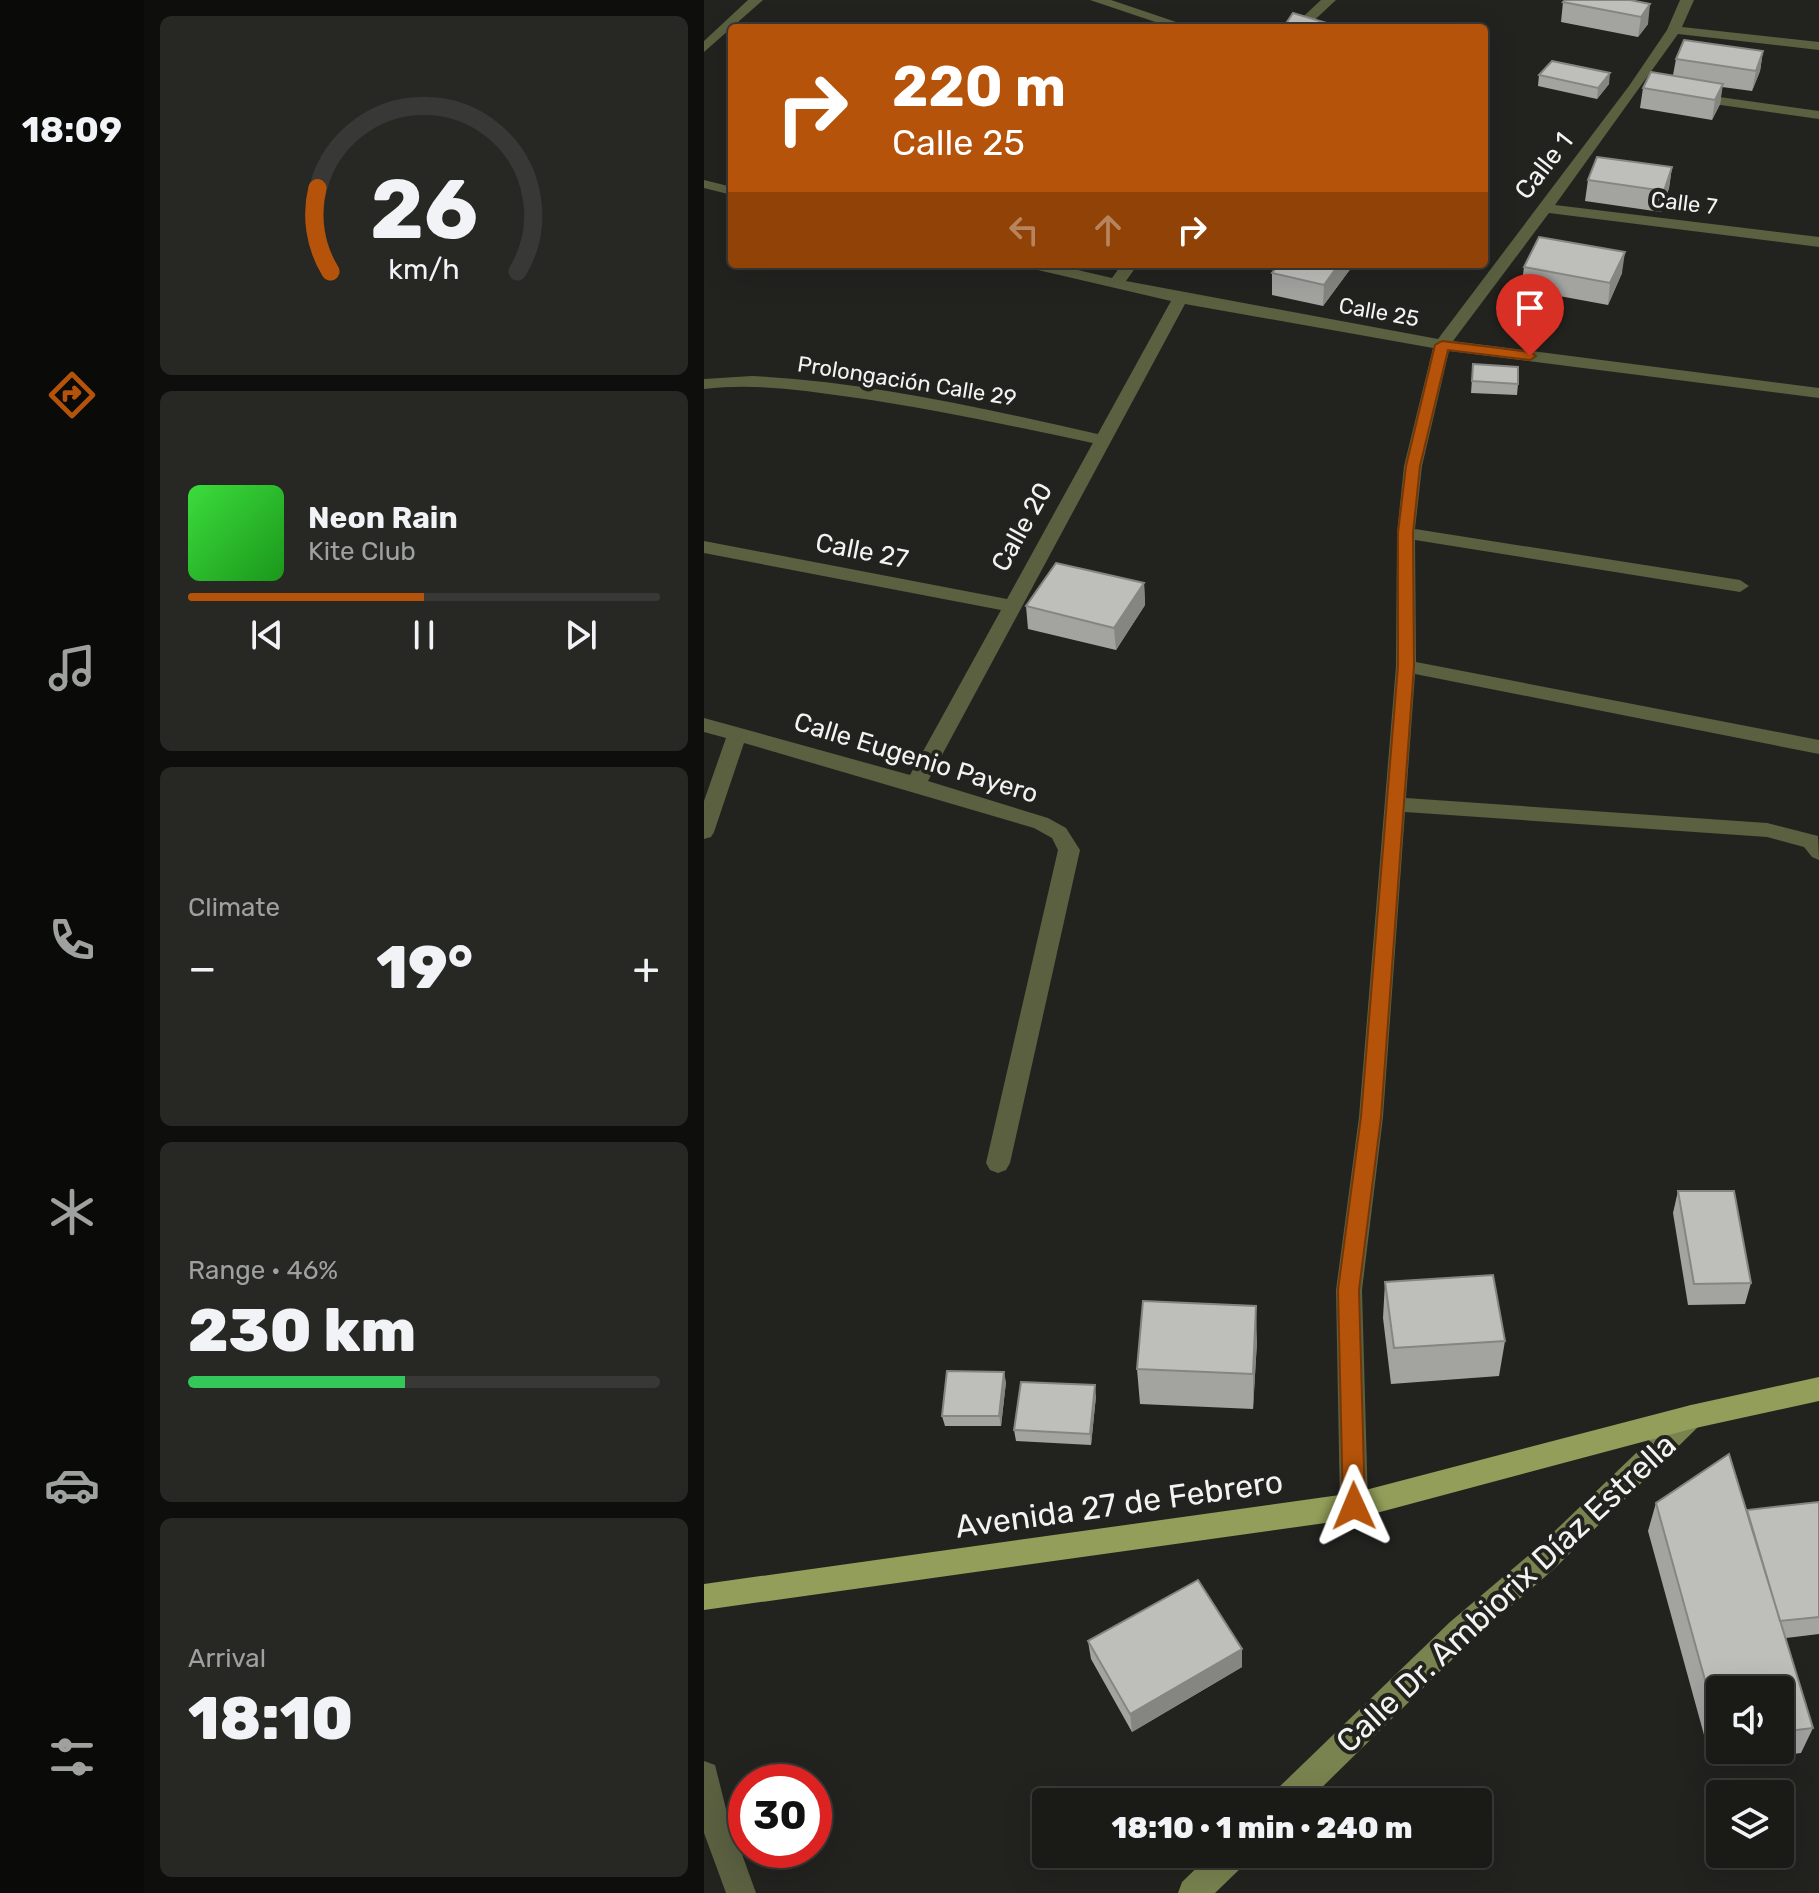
<!DOCTYPE html>
<meta charset="utf-8">
<style>
:root{--surface:#1a1a17;--page:#272724;--text:#f1f3f6;--muted:#9fa1a1;--line:#383836;--accent:#b45309}
body{margin:0;font-family:Rubik,sans-serif;background:var(--page);color:var(--text);height:100vh;display:flex;flex-direction:column;font-size:30px;white-space:nowrap}
*{box-sizing:border-box;margin:0}
p{font-size:26px;color:var(--muted)}
.icon{flex:none;width:44px;height:44px;fill:none;stroke:currentColor;stroke-width:2;stroke-linecap:round;stroke-linejoin:round}
.map{position:relative;flex:1;overflow:hidden}
.sheet{display:flex;flex-direction:column;gap:16px;padding:16px;background:#0e0e0d;width:560px}
.sheet>*{flex:none}
.hud{position:absolute;left:24px;top:24px;width:760px;height:244px;border-radius:8px;box-shadow:0 8px 32px #0002,0 0 0 2px var(--line);background:#b45309;color:#fff;overflow:hidden}
.tools{position:absolute;left:1002px;top:1676px;display:grid;gap:16px}
.tools a{display:grid;place-items:center;width:88px;height:88px;border-radius:8px;background:var(--surface);box-shadow:0 8px 32px #0002,0 0 0 2px var(--line);font-size:40px}
.speed{position:absolute;left:24px;top:1764px;display:flex;gap:16px;font-size:40px;font-weight:700;text-align:center}
.speed>*{display:grid;place-content:center;width:104px;height:104px;border-radius:50%;background:var(--surface);box-shadow:0 8px 32px #0002,0 0 0 2px var(--line);line-height:1}
.speed .limit{border:12px solid #d22;background:#fff;color:#111}
.pin{position:absolute;display:grid;place-items:center;width:68px;height:68px;color:#fff;margin:-82px -34px;border-radius:50% 50% 50% 0;rotate:-45deg;box-shadow:0 0 8px #0007}
.pin .icon{rotate:45deg}
.me{position:absolute;width:88px;margin:-44px;rotate:359deg;stroke-linejoin:round;filter:drop-shadow(0 0 6px #0008)}
.turn{display:flex;align-items:center;gap:28px;height:168px;padding:0 32px;font-size:36px}
.turn .icon{width:104px;height:104px;stroke-width:2.5}
.turn b{display:block;font-size:56px;line-height:68px}
.lanes{display:flex;align-items:center;height:76px;padding:0 32px;background:#0003;justify-content:center;gap:40px;direction:ltr}
.lanes .off{opacity:.35}
.big{font-size:60px;font-weight:800;line-height:1.1}
.sheet .widget{flex:1;display:flex;flex-direction:column;justify-content:center;gap:12px;min-width:0;padding:0 28px;border-radius:12px;background:var(--page)}
.sheet .dial{align-items:center;gap:0}
.dial svg{height:208px;overflow:visible;fill:none;stroke:var(--line);stroke-width:7;stroke-linecap:round;text-anchor:middle}
.dial text{fill:var(--text);stroke:none}
.song{display:flex;align-items:center;gap:24px}
.cover{width:96px;height:96px;border-radius:12px;background:linear-gradient(135deg,hsl(120 70% 55%),hsl(120 70% 35%))}
.played{height:8px;border-radius:4px;background:linear-gradient(90deg,var(--accent) 50%,var(--line) 50%)}
.keys{display:flex;justify-content:space-around;direction:ltr}
.heat{display:flex;justify-content:space-between;align-items:center;font-size:44px;direction:ltr}
.charge{height:12px;border-radius:6px;background:linear-gradient(90deg,#34c759 46%,var(--line) 0)}
.trip{position:absolute;left:328px;top:1788px;width:460px;height:80px;border-radius:8px;background:var(--surface);box-shadow:0 8px 32px #0002,0 0 0 2px var(--line);font-weight:800;line-height:80px;text-align:center}
main{display:flex;flex:1;min-height:0}
.dock{display:flex;flex-direction:column;width:144px;justify-content:space-around;align-items:center;background:#0a0a09;color:var(--muted)}
.dock .icon{width:56px;height:56px}
.dock .active{color:var(--accent)}
.dock b{font-size:36px;color:var(--text)}
.map>svg:first-child{display:block}
.lines{fill:none;stroke-linecap:round;stroke-linejoin:round}
.service{fill:#5a6040;fill-rule:evenodd}
.pedestrian{fill:#5a6040;fill-rule:evenodd}
.minor{fill:#5a6040;fill-rule:evenodd}
.secondary{fill:#79834f;fill-rule:evenodd}
.primary{fill:#929e59;fill-rule:evenodd}
.wall{fill:#a3a4a0;fill-rule:evenodd}
.shaded-wall{fill:#858682}
.building{fill:#bebfba;stroke:#858682;stroke-width:2}
.route{fill:#b45309;stroke:#753606;stroke-width:2}
.labels{text-anchor:middle;dominant-baseline:central;stroke-width:8;stroke-linejoin:round;paint-order:stroke}
.far-street-label{font-size:22px;fill:#f3f4f1;stroke:#22231f}
.street-label{font-size:26px;fill:#f3f4f1;stroke:#22231f}
.near-street-label{font-size:32px;fill:#f3f4f1;stroke:#22231f}
</style>
<main>
<nav class="dock">
<b>18:09</b>
<svg class="icon active" aria-label="directions" viewBox="0 0 24 24"><path d="M12 3l9 9-9 9-9-9zM9 14v-3h6M13 9l2 2-2 2"/></svg>
<svg class="icon" aria-label="music" viewBox="0 0 24 24"><path d="M9 18V5l10-2v13"/><circle cx="6" cy="18" r="3"/><circle cx="16" cy="16" r="3"/></svg>
<svg class="icon" aria-label="phone" viewBox="0 0 24 24"><path d="M5 4h4l2 5-3 2q2 4 5 5l2-3 5 2v4C11 20 4 13 5 4z"/></svg>
<svg class="icon" aria-label="climate" viewBox="0 0 24 24"><path d="M12 3v18M4 7l16 10M4 17L20 7"/></svg>
<svg class="icon" aria-label="car" viewBox="0 0 24 24"><path d="M5 17H2v-5l4-1 3-4h7l3 4 3 1v5h-3M9 17h6M6 11h13"/><circle cx="7" cy="17" r="2"/><circle cx="17" cy="17" r="2"/></svg>
<svg class="icon" aria-label="filters" viewBox="0 0 24 24"><path d="M4 7h16M4 17h16"/><circle cx="9" cy="7" r="2"/><circle cx="15" cy="17" r="2"/></svg>
</nav>
<section class="sheet">
<div class="widget dial"><svg viewBox="0 0 100 80">
<path d="M14 69A42 42 0 1 1 86 69"/>
<path d="M14 69A42 42 0 0 1 9 37" stroke="#b45309"/>
<text x="50" y="56" font-size="32" font-weight="700">26</text>
<text x="50" y="72" font-size="11">km/h</text>
</svg></div>
<div class="widget">
<div class="song"><i class="cover"></i><div><b>Neon Rain</b><p>Kite Club</p></div></div>
<div class="played"></div>
<div class="keys"><svg class="icon" aria-label="previous" viewBox="0 0 24 24"><path d="M18 5L8 12l10 7zM5 5v14"/></svg><svg class="icon" aria-label="pause" viewBox="0 0 24 24"><path d="M8 5v14M16 5v14"/></svg><svg class="icon" aria-label="next" viewBox="0 0 24 24"><path d="M6 5l10 7-10 7zM19 5v14"/></svg></div>
</div>
<div class="widget"><p>Climate</p>
<div class="heat"><a>−</a><b class="big">19°</b><a>+</a></div>
</div>
<div class="widget"><p>Range · 46%</p><b class="big">230 km</b><div class="charge"></div></div>
<div class="widget"><p>Arrival</p><b class="big">18:10</b></div>
</section>
<div class="map">
<svg width="1115" height="1893" viewBox="0 0 1115 1893">
<rect width="100%" height="100%" fill="#22231f"/>
<g class="lines">
<path class="service" d="M0,1761l11,4 12,48 29,80h-30l-22,-60z"/>
<path class="pedestrian" d="M48,376c118,6 235,33 350,59l9,5 -9,5c-84,-18 -167,-36 -252,-48 -49,-7 -97,-14 -146,-8v-10z"/>
<path class="minor" d="M44,0h15l-59,52v-11z
M386,0h21l83,28h-21z
M617,0h15l-30,28h-15z
M976,0h14l-12,27 137,15v8l-141,-16 -123,171 264,32v10l-270,-34 -96,128 366,47v10l-370,-47 -27,115 -7,63 325,51 9,6 -9,6 -325,-52 1,122 403,78v14l-404,-80 -9,124 361,25 51,13 1,24 -7,-3 -8,-10 -37,-10 -362,-25 -22,305 -21,173 6,216 -4,9 -10,4 -10,-4 -4,-9 -4,-216 23,-173 37,-451 1,-133 7,-67 29,-118 -248,-44 -257,477 120,37 18,10 14,22 -70,313 -4,7 -8,3 -8,-3 -4,-7 72,-313 -6,-12 -18,-10 -290,-85 -30,89 -3,5 -7,2v-38l22,-63 -22,-6v-14l206,57 91,-165 -297,-57v-12l303,58 164,-298 -146,-34 -2,-3h29l60,14 10,-14h16l-12,17 312,58 191,-253 38,-56z
M987,93l128,18v8l-133,-19 -2,-3z
M0,180l28,7v8l-28,-7z"/>
<path class="secondary" d="M987,1405l9,4 4,8 -4,8 -145,143 -85,74 -163,160h-36l4,-11 175,-169 85,-72 147,-141z
M507,1854h37l-4,11 -29,28h-37l4,-11z"/>
<path class="primary" d="M1115,1377v24l-128,28 -337,90 -650,91v-26l650,-91 337,-88z"/>
</g>
<path class="wall" d="M926,0l18,24 -10,13 -77,-15 2,-20z
M1059,51l-3,20 -8,20 -30,-4 -2,17 -8,16 -72,-12 3,-20 30,-13 3,-16z
M835,75l70,9 -12,15 -59,-13z
M968,167l-3,21 -8,24 -76,-11 3,-21z
M575,264h75l-31,42 -51,-11v-22z
M820,267l98,6 -14,32 -87,-16z
M769,364l45,20 -1,11 -46,-2z
M440,583l1,22 -29,45 -88,-21 -2,-23z
M974,1191l73,92 -6,21 -57,1 -15,-92z
M681,1282l120,59 -6,35 -108,8 -8,-66z
M553,1341l-4,68 -113,-5 -3,-35z
M302,1382l-5,44h-56l-3,-10z
M392,1396l-5,49 -75,-4 -2,-11z
M1115,1502v132l-33,4 27,90 -12,25 -89,11 -64,-233 8,-28 91,7zM1016,1690h60v60h-60z
M384,1641l154,8v18l-110,65 -41,-73z"/>
<path class="shaded-wall" d="M946,4l-2,20 -10,13 3,-20z
M1059,51l-3,20 -8,20 4,-20z
M906,73l-1,11 -12,15 1,-11z
M1019,84l-3,20 -8,16 3,-20z
M968,167l-3,21 -8,24 3,-21z
M921,252l-3,21 -14,32 2,-22z
M635,264h15l-31,42 1,-21z
M440,583l1,22 -29,45 -2,-22z
M552,1306l1,35 -4,68v-35z
M300,1372l2,10 -5,44 -2,-10z
M391,1385l1,11 -5,49 -1,-11z
M538,1649v18l-110,65 -2,-18z"/>
<path class="building" d="M861,0h65l20,4 -9,13 -78,-15z
M589,13l50,15h-60z
M980,40l79,11 -7,20 -80,-12z
M848,61l58,12 -12,15 -59,-13z
M947,72l72,12 -8,16 -72,-12z
M893,157l75,10 -8,24 -76,-11z
M835,237l86,15 -15,31 -86,-16z
M575,264h60l-15,21 -52,-12z
M769,364l45,3v17l-46,-3z
M352,563l88,20 -30,45 -88,-22z
M974,1191h56l17,92 -57,1z
M789,1275l12,66 -111,7 -9,-66z
M439,1301l113,5 -3,68 -116,-5z
M243,1371l57,1 -5,44h-57z
M317,1382l74,3 -5,49 -76,-4z
M1025,1454l84,274 -33,4v-42h-60v44l-64,-231z
M1115,1502v115l-39,4 -33,-111z
M494,1580l44,69 -112,65 -42,-73z"/>
<path class="route" d="M738,341l88,11 6,4 -6,4 -82,-10 -28,116 -7,67 1,133 -33,451 -22,173 6,216 -3,7 -8,3 -8,-3 -3,-7 -5,-216 23,-173 37,-451v-133l8,-67 29,-121z"/>
<g class="labels">
<g class="far-street-label">
<text transform="translate(980 203) rotate(7)">Calle 7</text>
<text transform="translate(675 312) rotate(10)">Calle 25</text>
<text transform="translate(203 381) rotate(9)">Prolongación Calle 29</text>
</g>
<g class="street-label">
<text transform="translate(840 166) rotate(-52)">Calle 1</text>
<text transform="translate(318 527) rotate(-61)">Calle 20</text>
<text transform="translate(158 551) rotate(11)">Calle 27</text>
<text transform="translate(212 758) rotate(17)">Calle Eugenio Payero</text>
</g>
<g class="near-street-label">
<text transform="translate(415 1504) rotate(-8)">Avenida 27 de Febrero</text>
<text transform="translate(802 1593) rotate(-43)">Calle Dr. Ambiorix Díaz Estrella</text>
</g>
</g>
</svg>
<div class="tools">
<a><svg class="icon" aria-label="sound" viewBox="0 0 24 24"><path d="M4 9h4l5-4v14l-5-4H4zM17 9q2 3 0 6"/></svg></a>
<a><svg class="icon" aria-label="layers" viewBox="0 0 24 24"><path d="M12 4l9 5-9 5-9-5zM3 14l9 5 9-5"/></svg></a>
</div>
<div class="speed"><div class="limit">30</div></div>
<div class="pin" style="left:826px;top:356px;background:#d93025"><svg class="icon" aria-label="arrive" viewBox="0 0 24 24"><path d="M6 21V4h12l-3 4 3 4H6"/></svg></div>
<svg class="me" style="left:650px;top:1506px" viewBox="-20 -20 40 40"><path d="M0-17L14 15 0 8-14 15z" fill="#b45309" stroke="#fff" stroke-width="4"/></svg>
<div class="trip">18:10 · 1 min · 240 m</div>
<div class="hud">
<div class="turn"><svg class="icon" aria-label="right" viewBox="0 0 24 24"><path d="M7 20v-9h11M14 6l5 5-5 5"/></svg><div><b>220 m</b>Calle 25</div></div>
<div class="lanes"><svg class="icon off" aria-label="left" viewBox="0 0 24 24"><path d="M17 20v-9H6M10 6l-5 5 5 5"/></svg><svg class="icon off" aria-label="ahead" viewBox="0 0 24 24"><path d="M12 20V5M6 11l6-6 6 6"/></svg><svg class="icon" aria-label="right" viewBox="0 0 24 24"><path d="M7 20v-9h11M14 6l5 5-5 5"/></svg></div>
</div>
</div>
</main>
